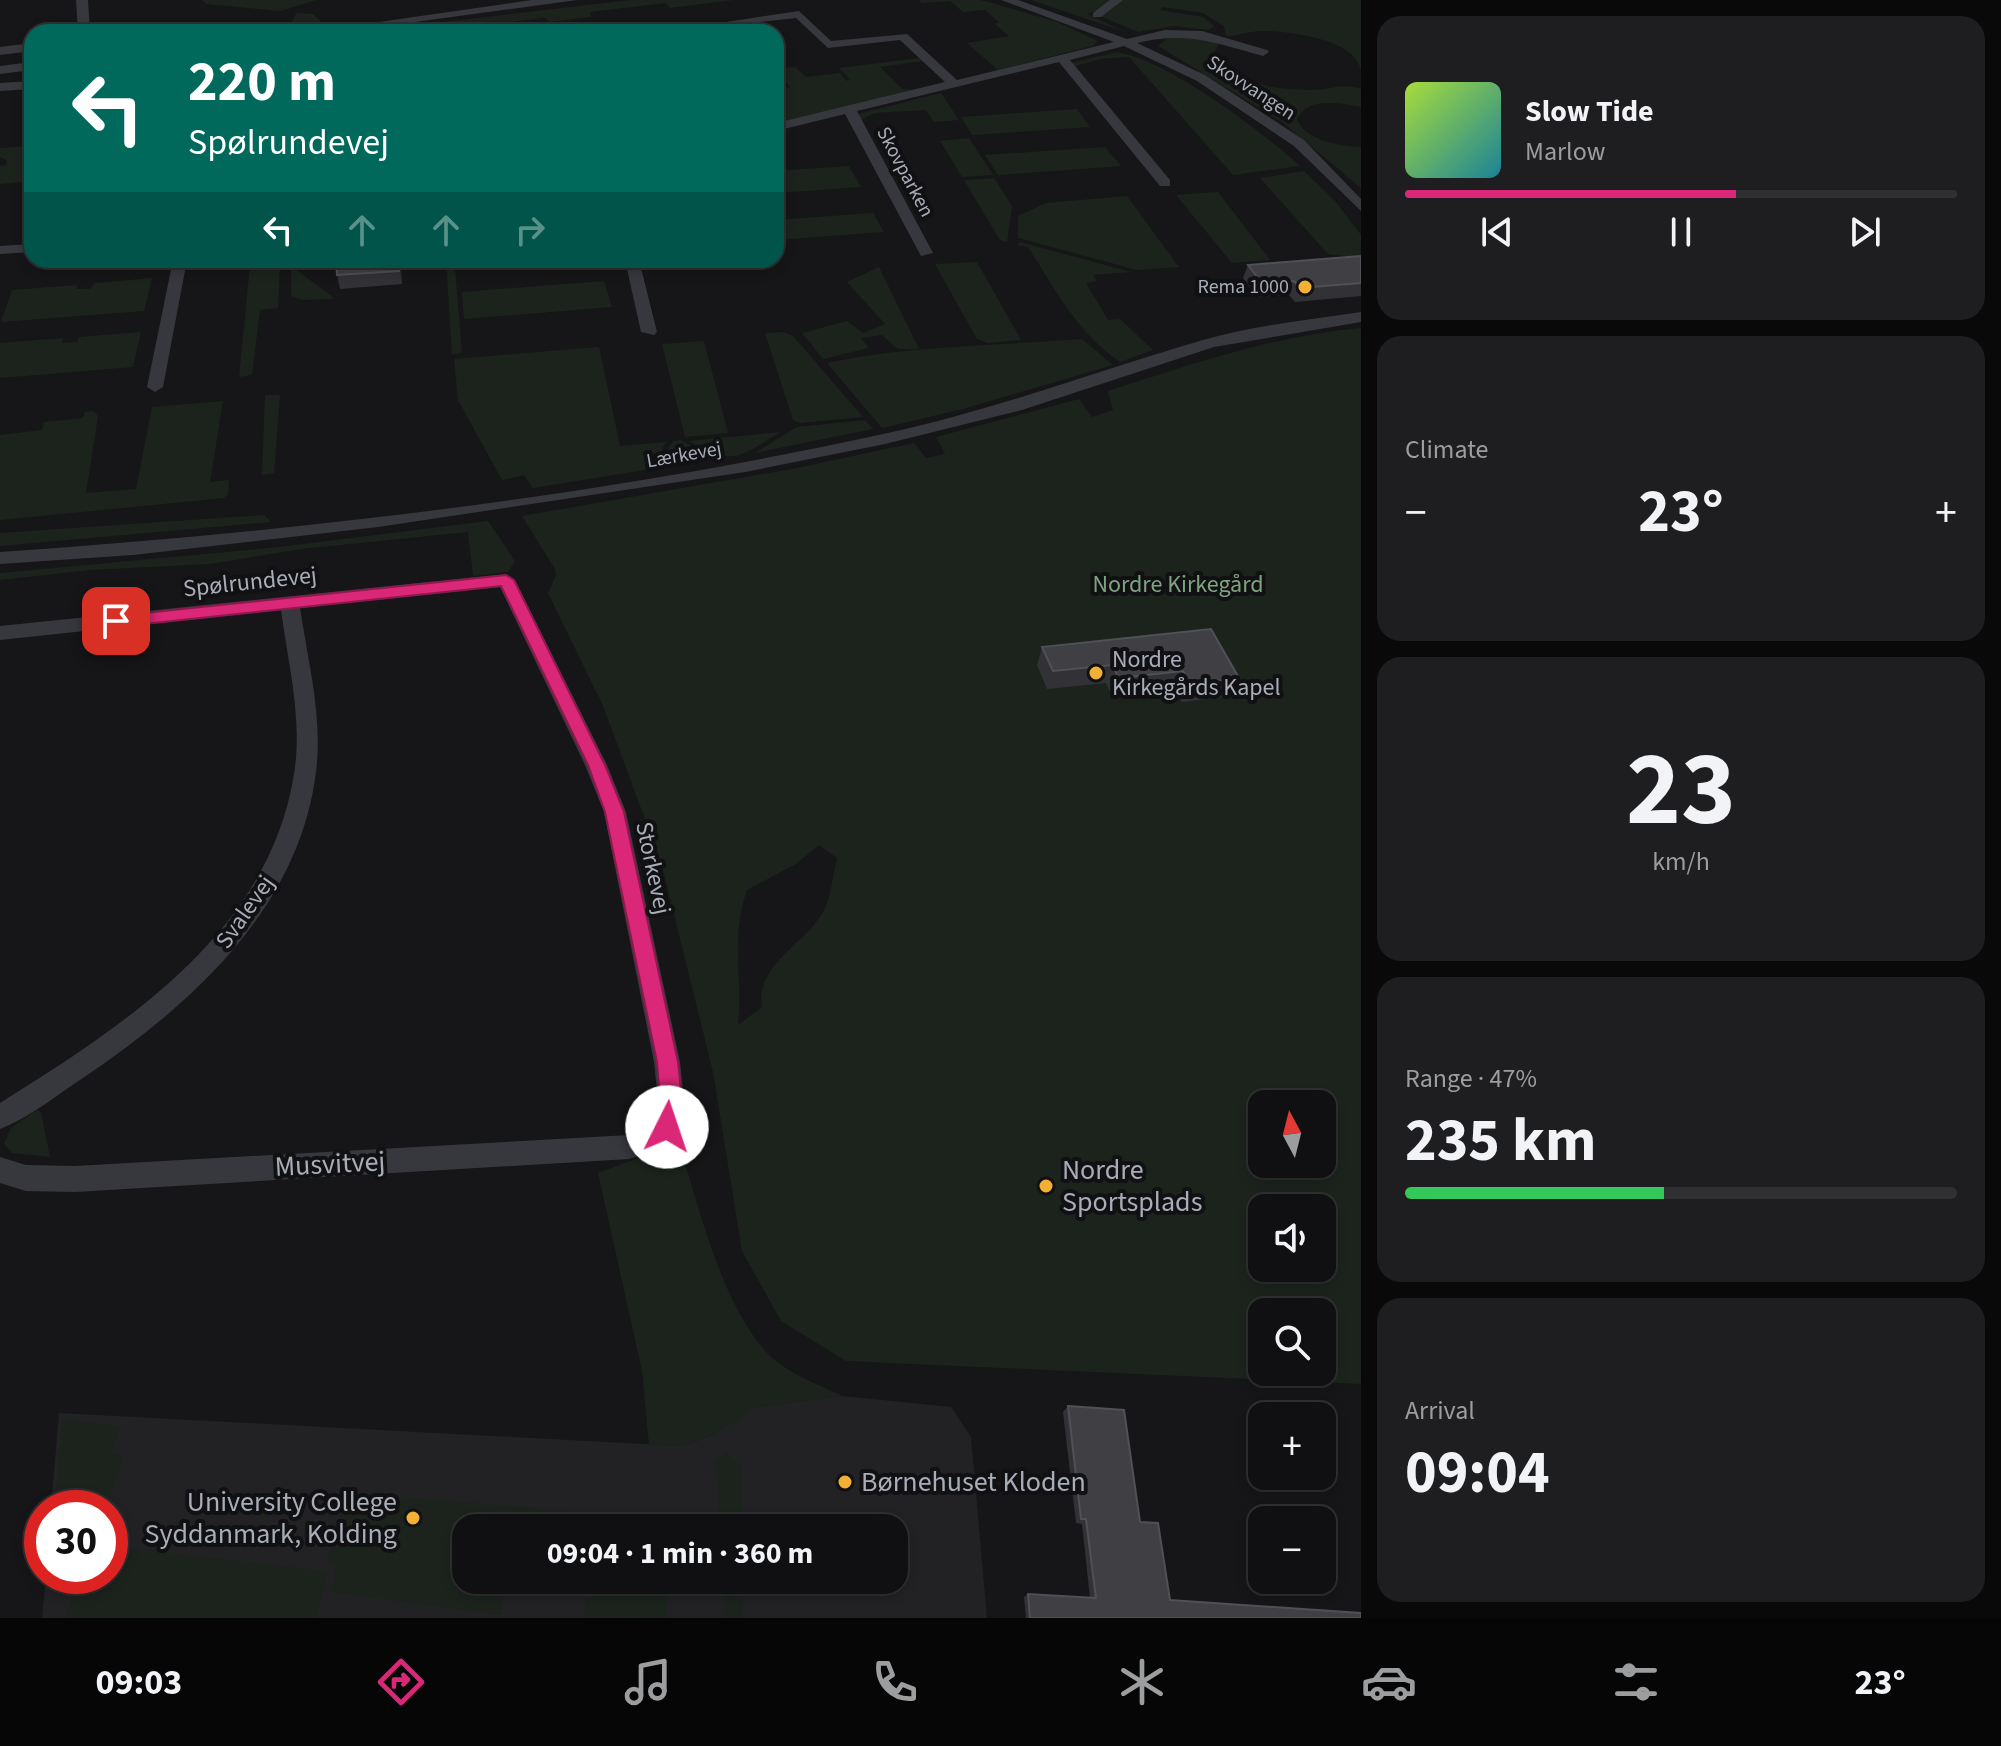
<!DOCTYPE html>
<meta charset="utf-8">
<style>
:root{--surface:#101012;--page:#1e1e20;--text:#f1f3f6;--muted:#9c9d9f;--line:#303032;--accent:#db2777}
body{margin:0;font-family:"Source Sans 3",sans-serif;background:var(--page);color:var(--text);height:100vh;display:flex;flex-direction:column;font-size:30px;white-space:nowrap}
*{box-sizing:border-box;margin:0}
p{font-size:26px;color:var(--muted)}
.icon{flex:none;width:44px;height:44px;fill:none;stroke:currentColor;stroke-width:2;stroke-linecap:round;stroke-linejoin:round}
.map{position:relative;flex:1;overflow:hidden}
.details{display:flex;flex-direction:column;gap:16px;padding:16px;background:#09090a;width:640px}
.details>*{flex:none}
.guide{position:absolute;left:24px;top:24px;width:760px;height:244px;border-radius:24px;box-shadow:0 4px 12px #0003,0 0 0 2px var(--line);background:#00695c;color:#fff;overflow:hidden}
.needle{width:52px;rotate:353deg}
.tools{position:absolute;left:1248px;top:1090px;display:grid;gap:16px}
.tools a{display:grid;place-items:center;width:88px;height:88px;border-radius:16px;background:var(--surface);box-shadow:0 4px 12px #0003,0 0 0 2px var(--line);font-size:40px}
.speed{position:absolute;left:24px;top:1490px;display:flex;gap:16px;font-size:40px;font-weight:700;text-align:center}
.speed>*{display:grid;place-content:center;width:104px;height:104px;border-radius:50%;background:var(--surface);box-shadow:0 4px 12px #0003,0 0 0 2px var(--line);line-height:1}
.speed .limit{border:12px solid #d22;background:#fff;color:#111}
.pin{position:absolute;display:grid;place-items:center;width:68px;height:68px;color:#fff;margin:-34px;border-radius:16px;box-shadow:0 4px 12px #0006}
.me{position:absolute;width:88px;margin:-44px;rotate:4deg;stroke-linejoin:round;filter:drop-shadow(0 0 6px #0008)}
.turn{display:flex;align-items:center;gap:28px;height:168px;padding:0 32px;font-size:36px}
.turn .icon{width:104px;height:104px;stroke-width:2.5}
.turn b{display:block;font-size:56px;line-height:68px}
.lanes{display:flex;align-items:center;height:76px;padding:0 32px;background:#0003;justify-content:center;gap:40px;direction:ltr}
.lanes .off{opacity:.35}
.big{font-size:60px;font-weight:700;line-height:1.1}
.details .tile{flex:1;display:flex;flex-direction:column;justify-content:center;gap:12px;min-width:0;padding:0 28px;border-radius:24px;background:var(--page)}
.details .dial{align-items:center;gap:0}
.dial b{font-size:104px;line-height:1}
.song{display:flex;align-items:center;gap:24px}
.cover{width:96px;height:96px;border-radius:12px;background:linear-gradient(135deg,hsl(80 70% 55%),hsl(190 70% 35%))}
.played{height:8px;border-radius:4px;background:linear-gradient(90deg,var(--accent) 60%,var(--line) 60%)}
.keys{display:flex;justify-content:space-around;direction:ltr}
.heat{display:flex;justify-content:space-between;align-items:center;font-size:44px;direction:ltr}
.charge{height:12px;border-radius:6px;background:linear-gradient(90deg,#34c759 47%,var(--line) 0)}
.trip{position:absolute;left:452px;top:1514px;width:456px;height:80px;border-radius:24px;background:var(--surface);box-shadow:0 4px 12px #0003,0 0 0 2px var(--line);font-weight:700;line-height:80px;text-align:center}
.menu{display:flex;height:128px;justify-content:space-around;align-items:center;background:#060607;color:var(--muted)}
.menu .icon{width:56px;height:56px}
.menu .on{color:var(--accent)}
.menu b{font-size:36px;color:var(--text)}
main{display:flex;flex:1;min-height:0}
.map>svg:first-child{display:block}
.built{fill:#222225;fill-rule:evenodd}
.green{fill:#1c231d;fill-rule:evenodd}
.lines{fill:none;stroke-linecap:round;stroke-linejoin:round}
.minor{fill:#37383d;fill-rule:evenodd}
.wall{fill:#323236}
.shaded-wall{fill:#212124}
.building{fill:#3f3f44;stroke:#4f5156;stroke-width:2}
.route{fill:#db2777;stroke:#8e194d;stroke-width:2}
.poi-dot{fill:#f2b134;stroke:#111113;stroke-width:3}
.labels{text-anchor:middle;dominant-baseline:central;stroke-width:8;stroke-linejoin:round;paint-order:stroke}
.far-street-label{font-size:20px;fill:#a8adb8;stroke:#111113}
.far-poi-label{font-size:20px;fill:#a8adb8;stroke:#111113;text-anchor:end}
.street-label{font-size:24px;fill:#a8adb8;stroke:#111113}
.park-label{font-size:24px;fill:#7fa381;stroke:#111113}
.poi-label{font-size:24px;fill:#a8adb8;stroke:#111113;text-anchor:start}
.near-street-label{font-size:28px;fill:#a8adb8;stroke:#111113}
.near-poi-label{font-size:28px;fill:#a8adb8;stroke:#111113;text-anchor:start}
</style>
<main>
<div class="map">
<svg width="1361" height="1618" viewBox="0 0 1361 1618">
<rect width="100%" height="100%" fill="#161618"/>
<path class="built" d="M842,1396l109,11 20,30 16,181h-945l4,-42h64v-68h-59l8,-95 622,33 32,-11 43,-28zM466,1528h428v52h-428z"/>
<path class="green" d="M202,0h114l-36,11 -74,-7z
M631,0h103l-64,8 -4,-5 -76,9 1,5 -41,5 -6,-4 -116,14h-71z
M919,0h60l10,2 65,19 44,20 -6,5 -94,24 -31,-27 42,-7 -14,-12 4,-2 -14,-12 -22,2 -13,-11 -28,2z
M1031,0h330v72c-2,-33 -72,-41 -98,-41 -13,0 -25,5 -37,5l-2,-10 -21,-13 -40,-6 -3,3 43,7 11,9 -6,4 -35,-4 -35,6 -38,-16 1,-7 -14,5 38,18z
M296,13l17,1 12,11 -57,7h-72l42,-9 54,-1z
M1170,36l50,6 -6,11c13,32 68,37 97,37 17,0 33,-8 50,-1v18c-20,-4 -54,-10 -64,12 8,22 43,27 64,28v41l-79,-66 -124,-76z
M1117,52c51,8 144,79 183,114l-67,9 -104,-118 -29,2 -24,7 -6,-3z
M920,58l4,3 -44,6 22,22 14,1 -135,32 -5,-7v-25l14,-3 -14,-18 19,-2 11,10 34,-4 7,8 3,-1 -11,-12z
M941,93l18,27 -25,2 -8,-12 -52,3 -13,7 -3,-6z
M1077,109l13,18 -118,8 -11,-18z
M969,138l24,37 -31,2 -22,-36z
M32,146v35l-32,3v-18l6,-1 1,-5 -7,-3v-9z
M1105,147l16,19 -123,9 -13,-20z
M849,166l12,21 -85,6v-22z
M1304,171l31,30 26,34v23l-33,-4 -68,-76z
M994,178l18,28 -5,36 -7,-2 -36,-60z
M1218,192l52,68 -38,3 -56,-68z
M1127,196l52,71 -42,3 -119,-32v-22l28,-13z
M873,213l11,19 -108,8v-20z
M1020,242l111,30 -38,3 4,6 -11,2 22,37 12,-1 33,31 -33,12c-44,-31 -63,-70 -92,-115l-11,-2z
M446,260h8l1,7 -7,1h7l7,85 -10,1z
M977,262l44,78 -33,3 -11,-4 -42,-75z
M280,265l-2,43 -18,2 -8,65 -13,2 11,-111z
M291,266l42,31 -1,2 -30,1 -11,-4z
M879,267l40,82h-21l-16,-14 -21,3 8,10 -46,11 -21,-26 45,-12 16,12 22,-9 -38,-42z
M152,278l-8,33 -143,11 11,-32 65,-5 -1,4h14l5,-6z
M604,281l8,26 -148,12 -2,-27z
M1361,328v1056l-515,-23 -65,-40 -39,-70 -29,-179 -52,-210 -58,-156 -55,-113 8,-18 -1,-6 -33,-53 270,-47 122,-26 12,15 19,-4 -9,-17 143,-38 13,18 21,-7 -5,-19c84,-27 165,-55 253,-63zM819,845l18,13c-4,16 -6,40 -14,54 -17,31 -69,54 -61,95l-24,18c5,-47 -8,-87 9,-135l49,-26zM1262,1104h60v60h-60zM1262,1208h60v60h-60zM1262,1312h60v60h-60z
M141,332l-8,35 -133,11v-35l63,-5 -1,5 15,-1 2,-5z
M783,332l10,4 70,81 -63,6 -7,-3 -28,-87z
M1082,339l31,26 -150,44 -81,19 -55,-65c82,-18 171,-17 255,-24z
M704,341l24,92 -43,4 -23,-93z
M599,347l21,99 46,-4 -15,27 -118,19 -9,-13 -22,5 -44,-80 -4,-41z
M265,395h15l-6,78 -12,2z
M223,401l-13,81 19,-2 -1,14 -4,4 -224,22v-85l42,-5 2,-8 39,-4 2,-6 8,-1 5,5 -12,77 50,-4 16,-82z
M865,420l8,9 -118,24 42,-26z
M781,432c-43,25 -47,35 -92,9z
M681,440l32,19 -56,10 16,-28z
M264,515l7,7 -271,24v-13z
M488,521l27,40 -7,11 -35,4 -5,-44 -167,17 -91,15 -120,6 -90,10v-7l279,-26z
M37,1110l4,2 9,45 -38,-4 -8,-9 7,-16z
M641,1157l45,10c18,59 39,140 81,186 19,20 51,31 75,43l-85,11 -44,28 -32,11 -32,-1 -7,-74 -44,-198z
M62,1420l59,6 -10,28 12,1 -17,53h-51z
M727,1452l14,15 1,61h-22l-4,-67z
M346,1493l319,25 1,10h-200v52h40l-5,35 -170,-23 6,-30 -9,-2z
M110,1546l215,25 3,1 -11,46h-252l15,-42h30z
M588,1580h79v38l-83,-2z
M723,1580h19l1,38h-18z"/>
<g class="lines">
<path class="minor" d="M76,0h12l2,32h-12z
M532,0h45l-235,32h-33z
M1001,0h17l109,39 38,-9 37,1 65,19 2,2 -6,4c-48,-13 -76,-25 -126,-13l68,32 99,65 57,59v12l-67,-65 -97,-65 -73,-35 -54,14 100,120v6h-10l-101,-124 -202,49 76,142 -12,3 -76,-142 -69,17v-8l169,-41 -45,-42 -72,8 -32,-30 -64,7 -6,-3 73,-11 32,30 76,-7 50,46 157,-38z
M1110,0h13l-22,17h-8v-4z
M32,43v8l-32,4v-8z
M32,62v8l-32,4v-8z
M32,81v8l-32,2v-8z
M32,244v8l-32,2v-8z
M173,260h14l-24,127 -8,5 -8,-5z
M625,260h14l18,72 -3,3 -13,-3z
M1361,312v10l-147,25 -192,63 -137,34 -140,28 -367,55 -245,28 -133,9v-12c292,-20 596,-55 883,-118 109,-23 213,-63 320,-94 51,-15 106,-20 158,-28z
M506,574l9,6 92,185 19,47 54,250 5,48 -16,37 -40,12 -554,33 -49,-1 -26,-8v-26l26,8 49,1 554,-31 22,-7 8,-18 -5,-48 -50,-250 -19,-47 -85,-178 -200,21c8,54 23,109 16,164 -17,137 -125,233 -233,306 -26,17 -54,40 -83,51v-26c126,-79 269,-171 294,-329 9,-54 -6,-111 -13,-164l-281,30v-14z"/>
</g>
<path class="wall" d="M1361,256v40l-66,6 -6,-7 -31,2 -15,-19 5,-13z
M401,266l1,18 -62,5 -3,-14z
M1042,647l197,31 -8,18 -49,6 -7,-13 -63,7 -6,-13 -59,6 -10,-24z
M1068,1406l72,116 30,78 191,18h-335l-2,-21 4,-3 62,4 -8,-74 -6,-1 -13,-111z"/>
<path class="shaded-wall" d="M399,260h1l1,6 1,18z"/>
<path class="building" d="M1361,256v27l-61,5 -6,-7 -31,3 -15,-19z
M336,260h63v11l-62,4z
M1211,629l28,49 -49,6 -7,-13 -64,7 -7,-13 -59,6 -11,-24z
M1068,1406l56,4 16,112 18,1 12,77 191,13v5h-331l-2,-24 68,4 -10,-79h-5z"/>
<path class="route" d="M506,575l8,5 91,185 19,47 54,250 5,48 -8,24 -8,3 -8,-3 -3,-7 5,-17 -4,-48 -52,-250 -17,-47 -87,-179 -385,41 -8,-6 8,-5z"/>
<g class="poi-dot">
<circle cx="1305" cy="287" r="8"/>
<circle cx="1096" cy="673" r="8"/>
<circle cx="1046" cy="1186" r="8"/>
<circle cx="845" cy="1482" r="8"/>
<circle cx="413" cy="1518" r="8"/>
</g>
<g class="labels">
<g class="far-street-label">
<text transform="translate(1251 88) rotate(33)">Skovvangen</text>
<text transform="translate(905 172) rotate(62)">Skovparken</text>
<text transform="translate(684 455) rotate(-10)">Lærkevej</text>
</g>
<g class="far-poi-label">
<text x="1289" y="287">Rema 1000</text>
</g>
<g class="street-label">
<text transform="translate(250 582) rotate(-6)">Spølrundevej</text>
<text transform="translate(653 868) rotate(78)">Storkevej</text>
<text transform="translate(245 912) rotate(-55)">Svalevej</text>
</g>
<g class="park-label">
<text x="1178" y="584">Nordre Kirkegård</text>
</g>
<g class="poi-label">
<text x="1112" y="659">Nordre<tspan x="1112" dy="28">Kirkegårds Kapel</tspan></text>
</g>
<g class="near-street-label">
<text transform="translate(330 1164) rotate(-3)">Musvitvej</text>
</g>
<g class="near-poi-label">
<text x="1062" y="1170">Nordre<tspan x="1062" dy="32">Sportsplads</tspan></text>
<text x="861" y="1482">Børnehuset Kloden</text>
<text x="397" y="1502" text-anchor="end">University College<tspan x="397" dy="32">Syddanmark, Kolding</tspan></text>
</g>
</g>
</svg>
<div class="tools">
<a><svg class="needle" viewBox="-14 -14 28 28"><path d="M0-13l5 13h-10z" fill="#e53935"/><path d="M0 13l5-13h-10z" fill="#9c9d9f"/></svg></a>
<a><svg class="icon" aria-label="sound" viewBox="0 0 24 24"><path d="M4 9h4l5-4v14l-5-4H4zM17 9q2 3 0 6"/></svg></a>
<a><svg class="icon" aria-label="search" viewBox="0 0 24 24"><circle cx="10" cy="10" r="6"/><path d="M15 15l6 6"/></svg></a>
<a>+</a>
<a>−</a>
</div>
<div class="speed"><div class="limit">30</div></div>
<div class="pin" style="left:116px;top:621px;background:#d93025"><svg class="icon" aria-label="arrive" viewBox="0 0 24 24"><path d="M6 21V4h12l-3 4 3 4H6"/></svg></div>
<svg class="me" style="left:667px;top:1127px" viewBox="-20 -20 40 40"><circle r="19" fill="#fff"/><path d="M0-13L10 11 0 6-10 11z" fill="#db2777"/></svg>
<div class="trip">09:04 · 1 min · 360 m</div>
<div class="guide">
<div class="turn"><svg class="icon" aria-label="left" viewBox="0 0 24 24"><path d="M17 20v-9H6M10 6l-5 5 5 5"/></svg><div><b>220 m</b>Spølrundevej</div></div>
<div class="lanes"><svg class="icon" aria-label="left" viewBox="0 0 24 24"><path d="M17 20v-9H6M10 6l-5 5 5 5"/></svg><svg class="icon off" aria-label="ahead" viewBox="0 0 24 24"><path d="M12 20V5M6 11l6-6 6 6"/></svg><svg class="icon off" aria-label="ahead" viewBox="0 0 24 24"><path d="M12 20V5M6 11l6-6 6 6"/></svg><svg class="icon off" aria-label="right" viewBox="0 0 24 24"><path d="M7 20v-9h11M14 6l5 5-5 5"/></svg></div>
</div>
</div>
<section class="details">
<div class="tile">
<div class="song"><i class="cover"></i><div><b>Slow Tide</b><p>Marlow</p></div></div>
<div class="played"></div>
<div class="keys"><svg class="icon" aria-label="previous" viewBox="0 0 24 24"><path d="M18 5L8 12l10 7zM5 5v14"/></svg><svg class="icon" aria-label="pause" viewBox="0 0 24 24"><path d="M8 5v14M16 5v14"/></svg><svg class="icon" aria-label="next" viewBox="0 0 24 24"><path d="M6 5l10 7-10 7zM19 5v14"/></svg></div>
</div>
<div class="tile"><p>Climate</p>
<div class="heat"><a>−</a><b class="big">23°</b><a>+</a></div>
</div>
<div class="tile dial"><b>23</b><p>km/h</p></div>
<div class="tile"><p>Range · 47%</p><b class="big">235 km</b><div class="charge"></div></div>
<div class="tile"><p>Arrival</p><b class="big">09:04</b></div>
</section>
</main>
<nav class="menu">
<b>09:03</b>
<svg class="icon on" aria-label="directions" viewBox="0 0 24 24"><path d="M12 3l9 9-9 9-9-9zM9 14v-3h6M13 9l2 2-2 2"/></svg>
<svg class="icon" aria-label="music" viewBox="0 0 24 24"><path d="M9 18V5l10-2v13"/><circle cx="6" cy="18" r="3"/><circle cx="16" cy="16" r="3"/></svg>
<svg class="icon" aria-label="phone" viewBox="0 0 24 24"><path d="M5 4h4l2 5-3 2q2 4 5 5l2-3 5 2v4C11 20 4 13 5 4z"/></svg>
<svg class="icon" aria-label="climate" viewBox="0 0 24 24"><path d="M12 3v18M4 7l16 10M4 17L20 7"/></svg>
<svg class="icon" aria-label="car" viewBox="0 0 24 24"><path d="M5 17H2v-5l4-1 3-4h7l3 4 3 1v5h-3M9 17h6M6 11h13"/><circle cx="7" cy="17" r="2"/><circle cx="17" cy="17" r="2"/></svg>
<svg class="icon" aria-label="filters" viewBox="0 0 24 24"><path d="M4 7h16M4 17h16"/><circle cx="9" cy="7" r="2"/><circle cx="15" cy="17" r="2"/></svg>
<b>23°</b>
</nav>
